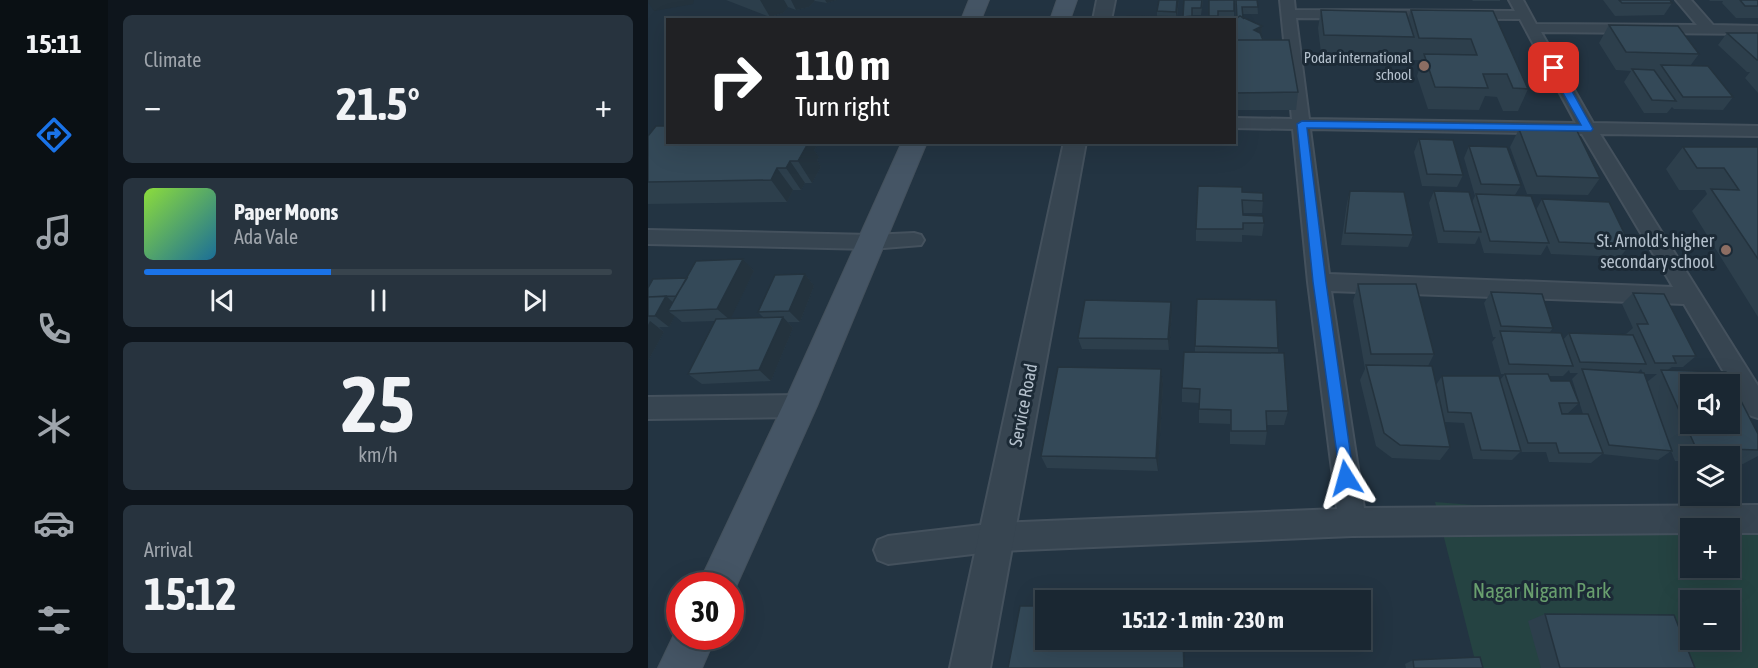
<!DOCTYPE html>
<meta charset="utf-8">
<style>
:root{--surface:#1a2732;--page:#27333e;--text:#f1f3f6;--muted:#9fa5ac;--line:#38444d;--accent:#1a73e8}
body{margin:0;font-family:"Asap Condensed",sans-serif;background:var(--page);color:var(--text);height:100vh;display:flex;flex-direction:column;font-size:22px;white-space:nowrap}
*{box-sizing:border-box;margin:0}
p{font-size:20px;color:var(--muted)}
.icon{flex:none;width:33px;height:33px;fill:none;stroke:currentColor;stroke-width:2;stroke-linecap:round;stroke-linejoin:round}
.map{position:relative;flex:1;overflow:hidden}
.details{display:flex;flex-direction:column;gap:15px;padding:15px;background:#0e151c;width:540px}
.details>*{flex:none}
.hud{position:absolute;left:18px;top:18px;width:570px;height:126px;border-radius:0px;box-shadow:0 6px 24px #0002,0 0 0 2px var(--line);background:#202124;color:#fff;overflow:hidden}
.controls{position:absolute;left:1032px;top:374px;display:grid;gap:12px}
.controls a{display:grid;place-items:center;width:60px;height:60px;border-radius:0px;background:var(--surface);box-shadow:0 6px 24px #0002,0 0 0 2px var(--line);font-size:30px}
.speed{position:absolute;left:18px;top:572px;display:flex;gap:12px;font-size:30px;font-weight:700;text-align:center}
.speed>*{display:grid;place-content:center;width:78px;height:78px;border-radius:50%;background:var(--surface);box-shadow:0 6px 24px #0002,0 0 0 2px var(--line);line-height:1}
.speed .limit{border:9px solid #d22;background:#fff;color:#111}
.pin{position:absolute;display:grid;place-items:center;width:51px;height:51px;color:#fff;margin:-26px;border-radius:12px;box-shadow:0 3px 9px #0006}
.me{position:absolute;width:66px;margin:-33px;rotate:352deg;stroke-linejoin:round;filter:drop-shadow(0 0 4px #0008)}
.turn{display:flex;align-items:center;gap:21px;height:126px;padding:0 30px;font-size:27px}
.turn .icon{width:78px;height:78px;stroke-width:2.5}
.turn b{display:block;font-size:42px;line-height:51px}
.big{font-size:45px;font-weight:700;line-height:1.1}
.details .widget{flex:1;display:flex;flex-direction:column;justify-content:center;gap:9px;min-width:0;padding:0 21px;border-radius:9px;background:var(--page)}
.details .dial{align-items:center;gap:0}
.dial b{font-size:78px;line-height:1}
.song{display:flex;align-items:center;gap:18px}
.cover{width:72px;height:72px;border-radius:9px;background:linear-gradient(135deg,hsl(90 70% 55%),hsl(200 70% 35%))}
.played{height:6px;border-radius:3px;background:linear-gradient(90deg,var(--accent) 40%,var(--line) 40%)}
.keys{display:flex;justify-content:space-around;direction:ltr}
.heat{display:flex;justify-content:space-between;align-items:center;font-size:33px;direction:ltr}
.trip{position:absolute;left:387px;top:590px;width:336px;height:60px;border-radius:0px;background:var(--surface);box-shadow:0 6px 24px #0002,0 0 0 2px var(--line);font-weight:700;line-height:60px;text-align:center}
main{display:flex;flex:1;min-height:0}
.tab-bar{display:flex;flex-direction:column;width:108px;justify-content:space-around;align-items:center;background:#0a1014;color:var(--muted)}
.tab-bar .icon{width:42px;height:42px}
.tab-bar .selected{color:var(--accent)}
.tab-bar b{font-size:27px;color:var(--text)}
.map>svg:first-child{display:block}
.green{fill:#254342;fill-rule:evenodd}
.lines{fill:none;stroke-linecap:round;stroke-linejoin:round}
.minor-casing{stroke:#44515d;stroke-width:4}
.tertiary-casing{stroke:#44515d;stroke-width:4}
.secondary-casing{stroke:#44515d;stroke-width:2}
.minor{fill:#374551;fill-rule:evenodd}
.tertiary{fill:#374551;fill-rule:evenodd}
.secondary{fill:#455565;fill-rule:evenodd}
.wall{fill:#2d3f4c;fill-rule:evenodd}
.shaded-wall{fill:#24333e}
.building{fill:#344958;stroke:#24333e;stroke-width:1.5;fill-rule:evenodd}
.route{fill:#1a73e8;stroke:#114b97;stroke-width:1.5}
.education-dot{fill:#8d6e63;stroke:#1c2a36;stroke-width:2}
.labels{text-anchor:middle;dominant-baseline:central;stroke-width:6;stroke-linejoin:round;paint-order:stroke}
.far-poi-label{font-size:15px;fill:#b4c0cc;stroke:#1c2a36;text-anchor:end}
.poi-label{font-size:18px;fill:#b4c0cc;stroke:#1c2a36;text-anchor:end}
.street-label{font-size:18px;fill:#b4c0cc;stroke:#1c2a36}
.near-park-label{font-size:21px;fill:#699f6e;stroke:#1c2a36}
</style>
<main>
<nav class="tab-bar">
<b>15:11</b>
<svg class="icon selected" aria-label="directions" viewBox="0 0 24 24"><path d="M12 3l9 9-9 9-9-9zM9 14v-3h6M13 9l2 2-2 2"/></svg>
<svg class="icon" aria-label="music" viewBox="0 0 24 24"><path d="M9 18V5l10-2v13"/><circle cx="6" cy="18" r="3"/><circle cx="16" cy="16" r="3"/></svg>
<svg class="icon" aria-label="phone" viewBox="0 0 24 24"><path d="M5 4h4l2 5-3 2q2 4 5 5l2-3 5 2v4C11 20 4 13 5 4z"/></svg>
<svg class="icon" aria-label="climate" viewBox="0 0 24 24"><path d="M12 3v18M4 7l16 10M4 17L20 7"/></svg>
<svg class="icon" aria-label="car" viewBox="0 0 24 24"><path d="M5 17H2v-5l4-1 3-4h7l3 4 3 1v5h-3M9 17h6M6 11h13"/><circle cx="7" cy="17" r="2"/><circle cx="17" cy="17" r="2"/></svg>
<svg class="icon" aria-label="filters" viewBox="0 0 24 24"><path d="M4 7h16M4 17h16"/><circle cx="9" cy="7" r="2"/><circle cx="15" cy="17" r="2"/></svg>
</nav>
<section class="details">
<div class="widget"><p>Climate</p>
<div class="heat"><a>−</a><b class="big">21.5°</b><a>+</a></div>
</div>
<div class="widget">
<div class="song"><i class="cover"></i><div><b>Paper Moons</b><p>Ada Vale</p></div></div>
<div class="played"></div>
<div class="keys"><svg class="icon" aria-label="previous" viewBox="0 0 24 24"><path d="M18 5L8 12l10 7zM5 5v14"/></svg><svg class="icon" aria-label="pause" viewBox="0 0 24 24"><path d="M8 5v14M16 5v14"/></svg><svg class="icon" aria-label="next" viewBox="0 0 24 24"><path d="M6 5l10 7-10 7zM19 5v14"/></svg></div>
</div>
<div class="widget dial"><b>25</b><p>km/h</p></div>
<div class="widget"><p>Arrival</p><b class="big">15:12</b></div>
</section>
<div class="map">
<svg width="1110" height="668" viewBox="0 0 1110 668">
<rect width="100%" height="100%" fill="#233442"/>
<path class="green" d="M787,502l323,26v140h-281zM1042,528h40v39h-40zM1042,600h40v39h-40z"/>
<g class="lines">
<g class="minor-casing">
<path id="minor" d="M632,0h14l1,10 220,1 -6,-11h14l13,24 161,1 -21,-25h15l22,25 45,1v8l-217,-2 52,91 165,3v10l-158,-2 158,252v32l-9,-3 -65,-111 -353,-13 33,217 394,-3v28h-28v-5h-40v5l-338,3 -354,15 -110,13 -10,-4 -4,-10 4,-10 10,-4 110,-13 339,-14 -29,-227 -15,-153 -59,-1v-10l58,1zM648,18l224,1 56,104 -267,-4zM662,129l272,5 91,153 -344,-13z
M0,230l223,5 43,-2 7,2 3,5 -3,5 -50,4 -223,-5z
M152,395l9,3 3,8 -3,8 -9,3 -152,2v-22z"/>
</g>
<g class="tertiary-casing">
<path id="tertiary" d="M449,0h18l-4,20h-18z
M416,142h22l-96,526h-40z"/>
</g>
<g class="secondary-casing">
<path id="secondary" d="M321,0h20l-8,20h-20z
M409,0h20l-7,20h-20z
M254,142h25l-110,264 -87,194v-15h-32l87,-184z
M32,622v14h36l-14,32h-44z"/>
</g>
<use href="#minor" class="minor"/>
<use href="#tertiary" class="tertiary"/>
<use href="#secondary" class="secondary"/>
</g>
<path class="wall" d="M78,0h111l-10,3 -12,-2 -6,6 -13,3 -8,-3 -5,6 -13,4z
M511,0h20l-2,17h6l1,-17h19l-2,15h-9v2h9v3h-75l1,-4 30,1v-6z
M561,0h25v18l-16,-1v3h-9z
M587,0h22l1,14h-15v4l19,8 -1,9 37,57 -2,18h-62v-90l2,-1z
M824,0h28v1h-27z
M955,0h67l2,3 -8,12 -49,1z
M1061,0h49v18h-22l-14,-15 1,-2h-13z
M673,10l87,8 3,-8 82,1 35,78 -10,22h-15l-6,-14 -12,-1 -6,14 -51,-1 -11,-33 5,-16h-9l-3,-10 -1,4 -88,-1 -3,-25z
M961,25l90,29 -9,12 43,31 -10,13 -49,-1 -2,-2 -5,6h-23l-20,-31 7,-11 -15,-1 -17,-27z
M1079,33h31v60l-13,-15 5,-6h-3l-29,-27z
M871,129l81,49 -12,17 -61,-1 -17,-47z
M0,136l20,6h147l2,4 -3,4 5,7 -2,3 4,7 -9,16h-7l-4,7h-8l-6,12 -139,2z
M771,139l44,36 -6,12 -35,-1 -8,-34z
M821,146l52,39 -6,10 21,15 6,-11 88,46 -10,12 -69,-3 -4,-9 -6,10 -57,-2 -5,-17 -4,8 -37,-1 -9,-40 5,-12 38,11 3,-6 -11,-38z
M1035,147h75v170l-66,-106 15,-17 -2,-4h-26l-13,-21z
M702,191l63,44 -5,12 -67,-2 6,-42z
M594,192l21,9 -1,12h-19v2l21,8 -2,13 -20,-1v7l-46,-1v-12z
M95,259l11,12 -24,48 34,-1 -6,-6 47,-38 9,12 -14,36h-12l5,6 -22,53 -69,3 -14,-10 27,-53 -33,1 -7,-6 -6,11h-10l5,5 -16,29v-73l39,-10z
M710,284l76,70 -6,12 8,19 6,-9 58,4 5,-6h-4l-9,-32 4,-5h-3l-9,-34 7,-11 62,36 -3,4 13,8 6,-7 57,1 7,-6 -11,-24 11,-11 63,63 -13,11h-11l-4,3 90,64v22l-15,8 -13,-1v-7h-40v5h-15l-4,-10 -13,9 -56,-6 -11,9 -42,-1 -3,-10h-26l-8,8 -39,-1 -9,-36 -19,-1 5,25 -10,13 -48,-2 -16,-12 -16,-66 5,-11 -12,-68zM993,369l2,4h-6zM921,370l1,3h8l-6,6 11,35h-21v-1h6l11,-10 -28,-22 -2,-5h14zM996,374h13l-10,8z
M524,313l-3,37 -87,-1 -4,-11z
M547,346l83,2v5l10,58 -4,14h-17v6l-2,14 -35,-1v-20l-31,-1v-20l-17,-1v-14l13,-36z
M513,369l2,15 -5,87 -111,-3 -6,-12z
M897,614l150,54h-154l-13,-47z
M765,660l70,8h-77l-1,-4z"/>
<path class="shaded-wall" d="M0,0h46l-1,4 -39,7 -6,-9z
M112,0h24l4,7 -5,6 -13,4z
M143,0h23l1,1 -6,6 -13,3z
M177,0h12l-10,3z
M529,0h2l-3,20v-8z
M614,26l-1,12 -7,-8z
M152,142h15l2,4 -3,4 5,7 -2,3 4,7 -9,16 -14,-22 1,-16z
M142,161l15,22 -4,7 -15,-22z
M129,168l16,22 -6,12 -16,-22z
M95,259l11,12 -24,49 -13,-11z
M157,274l9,12 -14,36 -11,-11z
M18,296l13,12 -11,3 7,5 -6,11 -14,-11z
M523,302l1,11 -3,37 -1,-11z
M135,317l10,11 -22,53 -12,-11z
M2,321l14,11 -16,29v-36z
M513,369l2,15 -5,87 -2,-13z
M535,639h1l1,29h-1z"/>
<path class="building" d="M511,0h18l-1,12 -19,-1z
M536,0h18l-1,8h-9v8l-9,1z
M561,0h25v11h-16v5h-9z
M588,0h21l1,7h-16l1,11 -3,-2 -3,2z
M971,0h51l2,3h-50z
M1092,0h18v6h-13z
M673,10l85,2 8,25 -90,-2z
M763,10l82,1 35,78 -15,-1 -6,-14h-24l5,14 -53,-1 -11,-33 53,1 -6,-16 -52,-1z
M479,16l74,1v3h-75z
M592,16l22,10 -8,4 6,3 3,7h-29v-20z
M961,25l69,1 21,28 -73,-2z
M1079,33h31v27h-1z
M586,40h55l9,52 -64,1z
M1013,65l47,1 25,31h-50z
M984,69l22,1 22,31 -24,-1z
M8,126h12v16h132l-1,3h8l-9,16h-8l-4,7h-9l-6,12 -123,2v-46z
M871,129l58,2 23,47 -63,-2z
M771,139l34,1 10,35 -36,-1z
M821,146l38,1 14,38 -40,-1z
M1035,147h75v112l-47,-70 28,1 -15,-22h-27z
M550,186l44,1v5l21,1v8l-21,-1 1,15 20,1 1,7h-21v6h-47z
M702,191l54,1 9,43 -68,-2z
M786,191l35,1 12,40 -37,-1z
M828,194l55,2 18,47 -59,-2z
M894,199l67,3 21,43 -71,-3z
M95,259l-26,50 -49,2 28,-50z
M157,274l-16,37 -31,1 17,-37z
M39,278l-11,18 -28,1v-9l5,-9z
M710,284h58l18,70h-63z
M843,292l51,2 11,34 -52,-2z
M985,293l31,1 32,62h-23l3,7h-21l-18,-39h11z
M18,296l-11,20h-7v-19z
M549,299l79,1 2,48 -83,-2z
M437,300l86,2 -3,37 -90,-1z
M135,317l-24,53 -71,4 28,-55z
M852,331l61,2 12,33 -64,-2z
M921,333l64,2 13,29 -66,-2z
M536,352l100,1 4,58h-22l1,20h-36v-21l-32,-1 1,-20 -18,-1z
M718,365l66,1 18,81 -50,-2 -16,-12z
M410,367l103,2 -5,89 -115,-2z
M934,369l62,4 28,78 -63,-6z
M1013,370l65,2 32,62v16l-62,-2zM1042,384h40v39h-40z
M857,374h43l3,7h19l9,22h-20l3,11h26l15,39h-44l-3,-10h-28z
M794,376h57l22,75 -40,-1 -10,-37 -23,-1z
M372,606h26v33h137l1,29h-176z
M897,614l129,1 21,53h-135z
M832,657l3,11h-69l-1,-8z"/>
<path class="route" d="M906,65l5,3 34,61 -2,2 -284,-3 19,154 28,196 -2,5 -6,3 -5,-3 -28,-201 -16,-158 5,-3 279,4 -32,-57z"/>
<g class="education-dot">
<circle cx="776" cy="66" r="6"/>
<circle cx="1078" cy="250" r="6"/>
</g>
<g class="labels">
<g class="far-poi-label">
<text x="764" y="57">Podar international<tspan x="764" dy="17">school</tspan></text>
</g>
<g class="poi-label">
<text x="1066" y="240">St. Arnold's higher<tspan x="1066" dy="21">secondary school</tspan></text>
</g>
<g class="street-label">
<text transform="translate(375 405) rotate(-79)">Service Road</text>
</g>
<g class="near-park-label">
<text x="894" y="590">Nagar Nigam Park</text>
</g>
</g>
</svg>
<div class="controls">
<a><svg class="icon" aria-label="sound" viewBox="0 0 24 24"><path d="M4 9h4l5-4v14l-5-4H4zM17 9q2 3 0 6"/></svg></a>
<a><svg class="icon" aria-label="layers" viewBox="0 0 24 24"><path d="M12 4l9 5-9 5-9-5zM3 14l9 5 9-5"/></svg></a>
<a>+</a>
<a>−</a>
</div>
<div class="speed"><div class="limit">30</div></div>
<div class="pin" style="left:906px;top:68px;background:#d93025"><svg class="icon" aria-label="arrive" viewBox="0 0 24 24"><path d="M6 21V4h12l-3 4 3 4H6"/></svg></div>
<svg class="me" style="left:698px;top:478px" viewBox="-20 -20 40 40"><path d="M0-17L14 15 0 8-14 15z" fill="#1a73e8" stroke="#fff" stroke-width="4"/></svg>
<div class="trip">15:12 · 1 min · 230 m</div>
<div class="hud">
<div class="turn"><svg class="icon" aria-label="right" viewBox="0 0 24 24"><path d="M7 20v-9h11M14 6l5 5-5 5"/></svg><div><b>110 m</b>Turn right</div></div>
</div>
</div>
</main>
